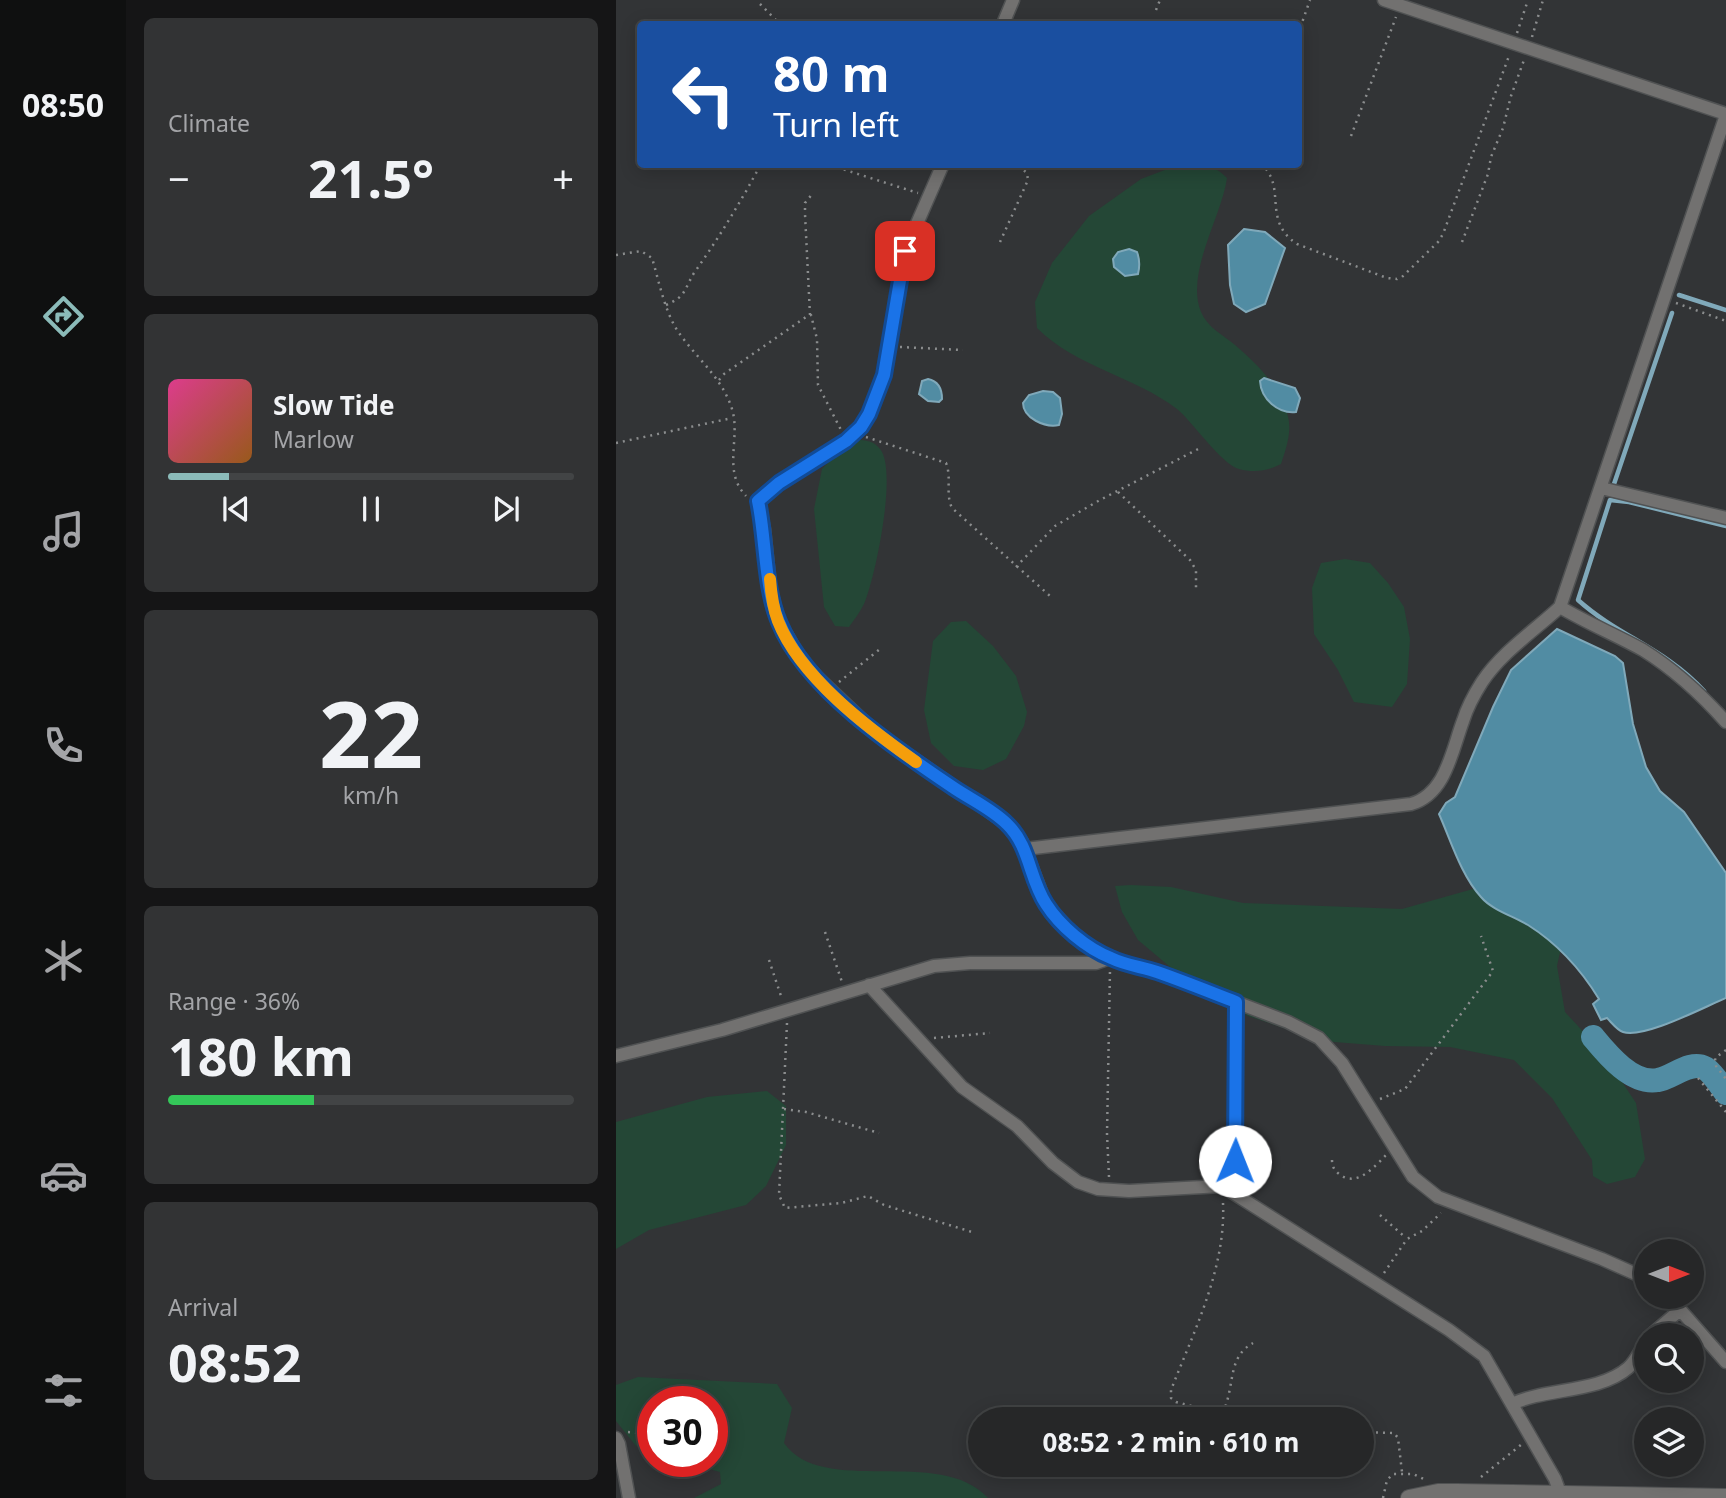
<!DOCTYPE html>
<meta charset="utf-8">
<style>
:root{--surface:#262728;--page:#323334;--text:#f1f3f6;--muted:#a4a5a8;--line:#424445;--accent:#8bbbb9}
body{margin:0;font-family:"Noto Sans",sans-serif;background:var(--page);color:var(--text);height:100vh;display:flex;flex-direction:column;font-size:26px;white-space:nowrap}
*{box-sizing:border-box;margin:0}
p{font-size:23px;color:var(--muted)}
.icon{flex:none;width:38px;height:38px;fill:none;stroke:currentColor;stroke-width:2;stroke-linecap:round;stroke-linejoin:round}
.map{position:relative;flex:1;overflow:hidden}
.panel{display:flex;flex-direction:column;gap:18px;padding:18px;background:#151516;width:490px}
.panel>*{flex:none}
.hud{position:absolute;left:21px;top:21px;width:665px;height:147px;border-radius:7px;box-shadow:0 4px 18px #0003,0 0 0 2px var(--line);background:#1a4fa0;color:#fff;overflow:hidden}
.needle{width:46px;rotate:90deg}
.controls{position:absolute;left:1018px;top:1239px;display:grid;gap:14px}
.controls a{display:grid;place-items:center;width:70px;height:70px;border-radius:50%;background:var(--surface);box-shadow:0 4px 18px #0003,0 0 0 2px var(--line);font-size:35px}
.speed{position:absolute;left:21px;top:1386px;display:flex;gap:14px;font-size:35px;font-weight:700;text-align:center}
.speed>*{display:grid;place-content:center;width:91px;height:91px;border-radius:50%;background:var(--surface);box-shadow:0 4px 18px #0003,0 0 0 2px var(--line);line-height:1}
.speed .limit{border:10px solid #d22;background:#fff;color:#111}
.pin{position:absolute;display:grid;place-items:center;width:60px;height:60px;color:#fff;margin:-30px;border-radius:14px;box-shadow:0 4px 10px #0006}
.me{position:absolute;width:77px;margin:-38px;rotate:1deg;stroke-linejoin:round;filter:drop-shadow(0 0 5px #0008)}
.turn{display:flex;align-items:center;gap:24px;height:147px;padding:0 21px;font-size:32px}
.turn .icon{width:91px;height:91px;stroke-width:2.5}
.turn b{display:block;font-size:49px;line-height:60px}
.big{font-size:52px;font-weight:700;line-height:1.1}
.panel .card{flex:1;display:flex;flex-direction:column;justify-content:center;gap:10px;min-width:0;padding:0 24px;border-radius:10px;background:var(--page)}
.panel .dial{align-items:center;gap:0}
.dial b{font-size:91px;line-height:1}
.song{display:flex;align-items:center;gap:21px}
.cover{width:84px;height:84px;border-radius:10px;background:linear-gradient(135deg,hsl(330 70% 55%),hsl(30 70% 35%))}
.played{height:7px;border-radius:4px;background:linear-gradient(90deg,var(--accent) 15%,var(--line) 15%)}
.keys{display:flex;justify-content:space-around;direction:ltr}
.heat{display:flex;justify-content:space-between;align-items:center;font-size:38px;direction:ltr}
.charge{height:10px;border-radius:5px;background:linear-gradient(90deg,#34c759 36%,var(--line) 0)}
.trip{position:absolute;left:352px;top:1407px;width:406px;height:70px;border-radius:35px;background:var(--surface);box-shadow:0 4px 18px #0003,0 0 0 2px var(--line);font-weight:700;line-height:70px;text-align:center}
main{display:flex;flex:1;min-height:0}
.dock{display:flex;flex-direction:column;width:126px;justify-content:space-around;align-items:center;background:#0f1010;color:var(--muted)}
.dock .icon{width:49px;height:49px}
.dock .selected{color:var(--accent)}
.dock b{font-size:32px;color:var(--text)}
.map>svg:first-child{display:block}
.green{fill:#244736}
.water{fill:#518ca3;stroke:#80a9ba;stroke-width:2}
.lines{fill:none;stroke-linecap:round;stroke-linejoin:round}
.stream{stroke:#80a9ba;stroke-width:4.5}
.river{stroke:#518ca3;stroke-width:24}
.minor-casing{stroke:#505253;stroke-width:15}
.tertiary-casing{stroke:#505253;stroke-width:18}
.path{stroke:#8b8d8e;stroke-width:2.5;stroke-dasharray:2 5;stroke-linecap:butt}
.minor{stroke:#727170;stroke-width:12}
.tertiary{stroke:#727170;stroke-width:16}
.route-casing{stroke:#114b97;stroke-width:18}
.route{stroke:#1a73e8;stroke-width:12}
.slow{stroke:#f59e0b;stroke-width:12}
</style>
<main>
<nav class="dock">
<b>08:50</b>
<svg class="icon selected" aria-label="directions" viewBox="0 0 24 24"><path d="M12 3l9 9-9 9-9-9zM9 14v-3h6M13 9l2 2-2 2"/></svg>
<svg class="icon" aria-label="music" viewBox="0 0 24 24"><path d="M9 18V5l10-2v13"/><circle cx="6" cy="18" r="3"/><circle cx="16" cy="16" r="3"/></svg>
<svg class="icon" aria-label="phone" viewBox="0 0 24 24"><path d="M5 4h4l2 5-3 2q2 4 5 5l2-3 5 2v4C11 20 4 13 5 4z"/></svg>
<svg class="icon" aria-label="climate" viewBox="0 0 24 24"><path d="M12 3v18M4 7l16 10M4 17L20 7"/></svg>
<svg class="icon" aria-label="car" viewBox="0 0 24 24"><path d="M5 17H2v-5l4-1 3-4h7l3 4 3 1v5h-3M9 17h6M6 11h13"/><circle cx="7" cy="17" r="2"/><circle cx="17" cy="17" r="2"/></svg>
<svg class="icon" aria-label="filters" viewBox="0 0 24 24"><path d="M4 7h16M4 17h16"/><circle cx="9" cy="7" r="2"/><circle cx="15" cy="17" r="2"/></svg>
</nav>
<section class="panel">
<div class="card"><p>Climate</p>
<div class="heat"><a>−</a><b class="big">21.5°</b><a>+</a></div>
</div>
<div class="card">
<div class="song"><i class="cover"></i><div><b>Slow Tide</b><p>Marlow</p></div></div>
<div class="played"></div>
<div class="keys"><svg class="icon" aria-label="previous" viewBox="0 0 24 24"><path d="M18 5L8 12l10 7zM5 5v14"/></svg><svg class="icon" aria-label="pause" viewBox="0 0 24 24"><path d="M8 5v14M16 5v14"/></svg><svg class="icon" aria-label="next" viewBox="0 0 24 24"><path d="M6 5l10 7-10 7zM19 5v14"/></svg></div>
</div>
<div class="card dial"><b>22</b><p>km/h</p></div>
<div class="card"><p>Range · 36%</p><b class="big">180 km</b><div class="charge"></div></div>
<div class="card"><p>Arrival</p><b class="big">08:52</b></div>
</section>
<div class="map">
<svg width="1110" height="1498" viewBox="0 0 1110 1498">
<rect width="100%" height="100%" fill="#323436"/>
<path class="green" d="M562,165c19,0 36,-2 49,13 -5,38 -42,95 -26,134 6,15 22,23 34,33 21,18 48,44 53,72 4,15 -2,32 -7,47 -13,7 -27,9 -42,5 -18,-5 -46,-47 -62,-60 -43,-33 -101,-42 -140,-81l-2,-26 17,-39 37,-47 52,-37z
M235,440c12,0 21,-1 29,9 18,21 -5,130 -16,155 -4,8 -10,16 -15,23l-14,-1 -11,-19 -10,-98 8,-40z
M729,559l25,4 18,20 16,24 6,32 -3,45 -15,23 -38,-5 -16,-32 -24,-36 -2,-46 9,-25z
M350,621l27,25 23,30 11,36 -3,14 -18,33 -23,11 -29,-4 -23,-23 -7,-33 9,-69 18,-19z
M515,885l40,2 72,16 159,6 71,-20 50,-1 45,28 -11,50 8,46 38,41 33,50 9,56 -10,18 -28,7 -14,-8 -1,-16 -40,-62 -38,-38 -64,-13 -65,-1 -63,-5 -74,-25 -54,-29 -56,-47 -16,-28 -7,-26z
M151,1091l19,15v39l-20,41 -20,19 -97,25 -33,19v-127l91,-25z
M22,1377l139,7 15,24 -8,35c38,55 156,2 204,55h-294l27,-14 -1,-12 -41,-11h33v-59h-59v50l-17,-6 -20,-25v-36z"/>
<path class="water" d="M628,229l21,3 20,16 -20,56 -19,8 -12,-8 -4,-19 -2,-40z
M513,249l8,3c3,8 3,14 1,22l-13,2 -11,-9 -1,-8 5,-7z
M648,378l31,10 5,10 -4,14c-18,2 -35,-13 -36,-31z
M312,379c10,2 14,10 14,20l-3,3 -11,-1 -9,-7 3,-13z
M427,391l10,1 7,6 2,16 -3,11c-14,3 -36,-7 -36,-22l6,-8z
M941,629l58,27 8,7 10,61 13,43 14,24 24,21 42,61v125c-22,9 -82,41 -103,34 -6,-2 -11,-9 -16,-14l-6,2 -8,-16 6,-5c-19,-31 -41,-55 -71,-74 -15,-9 -36,-15 -47,-28 -20,-22 -30,-56 -42,-83l7,-11 9,-6 38,-90 18,-37z"/>
<g class="lines">
<path class="stream" d="M1063,295l47,15
M998,484l58,-171
M1088,691c-38,-42 -86,-55 -126,-91l32,-100 19,2 97,24"/>
<path class="river" d="M977,1037c14,17 39,48 65,43 14,-2 32,-20 47,-12 8,5 15,17 21,25"/>
<g class="minor-casing">
<path id="minor" d="M768,0l342,114
M387,24l10,-24
M327,164l-38,87 -21,124 -15,39 -8,13 -15,14 -67,42 -21,18 6,28 6,58 8,33 22,38 18,20 57,54 131,91 16,19 24,63 31,33 33,20 47,14 131,50 31,16 23,25 71,114 25,20 164,62 45,20
M985,488l125,30
M944,607c27,16 56,28 83,43 32,20 58,44 83,72
M409,849l386,-45c35,-10 41,-54 52,-83 4,-13 12,-28 19,-39 20,-30 52,-51 78,-75l166,-492
M253,985l93,102 55,39 36,37 25,19 20,7 31,2 93,-5 227,144 35,26 71,123 5,14
M0,1056l106,-26 212,-64 36,-3h126l14,-5
M606,1186l10,-18 4,-14v-152
M1053,1297l57,65
M1035,1335l29,-25
M896,1404c33,-16 87,-11 116,-36 8,-7 12,-18 19,-27
M0,1438l3,6 10,54"/>
</g>
<g class="tertiary-casing">
<path id="tertiary" d="M793,1498l29,-6h19l269,5"/>
</g>
<path class="path" d="M144,4l20,20
M540,10l4,-10
M901,33l11,-33
M682,34l12,-34
M916,37l11,-37
M735,136l45,-119
M225,164l1,5 76,24
M645,164c27,23 0,56 36,80l90,34 10,1 5,-2 36,-35 5,-8 66,-178
M384,242l28,-62 -1,-7 -11,-9
M846,242l26,-68 3,-17 12,-29 8,-32 13,-36
M0,255l25,-4 11,7c7,23 12,51 25,72 18,27 45,47 55,79 9,29 -10,62 14,87
M1060,303l50,18
M50,305c21,-9 18,-16 28,-32 17,-24 33,-49 48,-75 7,-11 12,-23 20,-34
M194,315l-5,-101v-11l8,-10
M284,347l63,3
M103,380l5,-6 82,-57 5,-2 6,24 1,46 23,45
M250,437l80,26c6,15 -1,30 6,45l98,88
M0,443l116,-25
M502,492l72,68 6,10v22
M400,567l39,-41 45,-26 102,-53
M223,682l41,-33
M209,932l17,50
M153,960l13,39
M171,1023l-8,172 6,13 56,-5 27,-7 16,9 88,27
M318,1038l56,-5
M1110,1050l-11,8 1,8 10,13
M1082,1078l28,34
M764,1099l25,-10 88,-118 -12,-35
M168,1109l22,3 73,21
M716,1160c0,6 2,10 7,14 18,14 35,-7 47,-19
M493,1177l-2,-43 3,-164
M607,1203c3,65 -29,128 -52,187v8l5,4 46,12c14,-27 4,-56 31,-71
M764,1215l26,23
M768,1273l23,-34 15,-8 19,-18
M12,1432l25,2
M746,1432l32,1 4,5 4,34
M865,1477l41,-33
M767,1498l4,-18 6,-6h20l13,6"/>
<use href="#minor" class="minor"/>
<use href="#tertiary" class="tertiary"/>
</g>
<g class="lines">
<g class="route-casing">
<path id="route" d="M289,251l-21,124 -15,39 -8,13 -15,14 -67,42 -21,18c8,38 6,85 21,121 27,67 117,127 175,166 18,12 38,21 53,36 23,22 22,54 39,80 14,22 40,44 65,54 14,7 31,9 46,14 26,9 53,20 79,30l-1,159"/>
</g>
<use href="#route" class="route"/>
<path class="slow" d="M154,579c1,14 3,29 8,42 22,56 90,107 138,141"/>
</g>
</svg>
<div class="controls">
<a><svg class="needle" viewBox="-14 -14 28 28"><path d="M0-13l5 13h-10z" fill="#e53935"/><path d="M0 13l5-13h-10z" fill="#a4a5a8"/></svg></a>
<a><svg class="icon" aria-label="search" viewBox="0 0 24 24"><circle cx="10" cy="10" r="6"/><path d="M15 15l6 6"/></svg></a>
<a><svg class="icon" aria-label="layers" viewBox="0 0 24 24"><path d="M12 4l9 5-9 5-9-5zM3 14l9 5 9-5"/></svg></a>
</div>
<div class="speed"><div class="limit">30</div></div>
<div class="pin" style="left:289px;top:251px;background:#d93025"><svg class="icon" aria-label="arrive" viewBox="0 0 24 24"><path d="M6 21V4h12l-3 4 3 4H6"/></svg></div>
<svg class="me" style="left:619px;top:1161px" viewBox="-20 -20 40 40"><circle r="19" fill="#fff"/><path d="M0-13L10 11 0 6-10 11z" fill="#1a73e8"/></svg>
<div class="trip">08:52 · 2 min · 610 m</div>
<div class="hud">
<div class="turn"><svg class="icon" aria-label="left" viewBox="0 0 24 24"><path d="M17 20v-9H6M10 6l-5 5 5 5"/></svg><div><b>80 m</b>Turn left</div></div>
</div>
</div>
</main>
